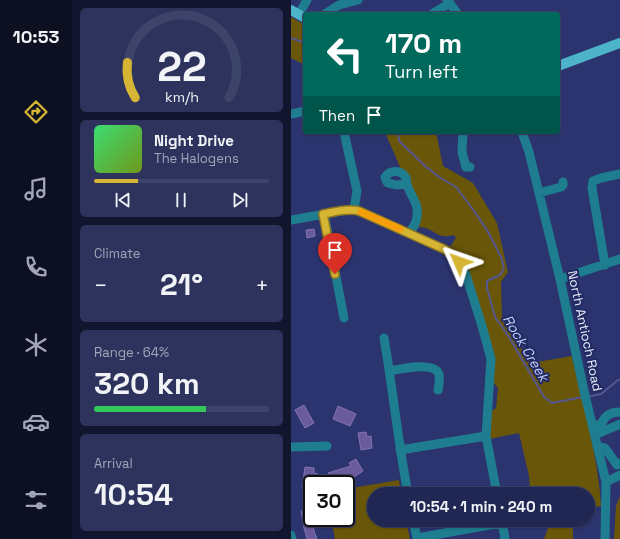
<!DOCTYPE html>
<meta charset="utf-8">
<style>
:root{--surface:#202753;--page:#2d335d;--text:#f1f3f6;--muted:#a2a5b8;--line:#3d446a;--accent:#d6b534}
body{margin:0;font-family:"Space Grotesk",sans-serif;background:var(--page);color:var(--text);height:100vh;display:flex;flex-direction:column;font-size:15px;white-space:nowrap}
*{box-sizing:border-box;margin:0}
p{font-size:13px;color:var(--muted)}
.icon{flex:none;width:22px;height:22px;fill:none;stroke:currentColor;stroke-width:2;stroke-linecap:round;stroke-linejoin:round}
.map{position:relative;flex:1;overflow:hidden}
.panel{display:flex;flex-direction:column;gap:8px;padding:8px;background:#12152e;width:219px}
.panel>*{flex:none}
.top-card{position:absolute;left:12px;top:12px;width:257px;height:122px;border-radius:4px;box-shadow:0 1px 3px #0004,0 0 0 1px var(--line);background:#00695c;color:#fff;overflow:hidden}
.speed{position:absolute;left:12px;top:475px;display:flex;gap:8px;font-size:20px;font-weight:700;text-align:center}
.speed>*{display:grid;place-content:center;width:52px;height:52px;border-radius:50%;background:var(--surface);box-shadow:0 1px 3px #0004,0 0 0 1px var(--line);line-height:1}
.speed .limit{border:2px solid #111;border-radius:6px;background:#fff;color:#111}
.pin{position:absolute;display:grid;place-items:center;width:34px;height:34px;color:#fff;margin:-41px -17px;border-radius:50% 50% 50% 0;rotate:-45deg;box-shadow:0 0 4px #0007}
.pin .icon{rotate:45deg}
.me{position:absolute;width:44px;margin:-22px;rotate:313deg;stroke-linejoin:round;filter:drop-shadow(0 0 3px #0008)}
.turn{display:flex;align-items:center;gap:14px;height:84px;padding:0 16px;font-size:18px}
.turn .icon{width:52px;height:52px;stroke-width:2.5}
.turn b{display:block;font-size:28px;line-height:34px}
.then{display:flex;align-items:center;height:38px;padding:0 16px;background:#0003;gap:8px;font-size:15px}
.big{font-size:30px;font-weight:800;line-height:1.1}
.panel .card{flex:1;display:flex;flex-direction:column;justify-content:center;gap:6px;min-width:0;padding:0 14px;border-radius:6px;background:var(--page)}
.panel .dial{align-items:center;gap:0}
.dial svg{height:104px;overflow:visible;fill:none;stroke:var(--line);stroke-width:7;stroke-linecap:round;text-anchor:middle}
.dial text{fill:var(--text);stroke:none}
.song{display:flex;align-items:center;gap:12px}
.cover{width:48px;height:48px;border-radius:6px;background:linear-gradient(135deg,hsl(140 70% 55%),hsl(80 70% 35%))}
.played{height:4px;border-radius:2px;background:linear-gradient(90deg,var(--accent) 25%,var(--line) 25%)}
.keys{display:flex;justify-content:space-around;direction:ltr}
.heat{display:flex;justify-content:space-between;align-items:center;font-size:22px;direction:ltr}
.charge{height:6px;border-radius:3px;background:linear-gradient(90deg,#34c759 64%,var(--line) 0)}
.trip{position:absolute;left:76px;top:487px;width:228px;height:40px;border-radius:20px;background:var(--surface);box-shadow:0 1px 3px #0004,0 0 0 1px var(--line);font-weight:800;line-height:40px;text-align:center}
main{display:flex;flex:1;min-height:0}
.dock{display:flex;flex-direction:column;width:72px;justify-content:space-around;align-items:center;background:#0d1021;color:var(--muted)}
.dock .icon{width:28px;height:28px}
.dock .on{color:var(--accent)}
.dock b{font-size:18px;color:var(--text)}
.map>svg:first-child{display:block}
.green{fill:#695609}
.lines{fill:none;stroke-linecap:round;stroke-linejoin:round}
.stream{stroke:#565692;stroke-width:2}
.building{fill:#6a5b9c;stroke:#8273b6}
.minor{stroke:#1e7d8e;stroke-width:9}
.major{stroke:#4cb3c8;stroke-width:10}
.route-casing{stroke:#8b7622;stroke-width:10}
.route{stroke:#d6b534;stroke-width:7}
.slow{stroke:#f59e0b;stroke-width:7}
.labels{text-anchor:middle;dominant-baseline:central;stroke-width:4;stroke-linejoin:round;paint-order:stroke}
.street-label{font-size:13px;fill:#eaeefc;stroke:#222a63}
.water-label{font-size:14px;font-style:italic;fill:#c0ccf9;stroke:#222a63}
</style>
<main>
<nav class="dock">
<b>10:53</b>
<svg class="icon on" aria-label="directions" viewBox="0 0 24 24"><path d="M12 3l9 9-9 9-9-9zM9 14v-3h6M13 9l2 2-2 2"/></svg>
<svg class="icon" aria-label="music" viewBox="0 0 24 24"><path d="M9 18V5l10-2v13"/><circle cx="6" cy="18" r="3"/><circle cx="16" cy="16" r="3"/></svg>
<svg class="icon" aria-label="phone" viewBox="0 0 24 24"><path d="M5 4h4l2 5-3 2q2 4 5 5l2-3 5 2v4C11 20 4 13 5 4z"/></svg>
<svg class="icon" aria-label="climate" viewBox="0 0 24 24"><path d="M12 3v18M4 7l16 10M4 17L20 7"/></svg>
<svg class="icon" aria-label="car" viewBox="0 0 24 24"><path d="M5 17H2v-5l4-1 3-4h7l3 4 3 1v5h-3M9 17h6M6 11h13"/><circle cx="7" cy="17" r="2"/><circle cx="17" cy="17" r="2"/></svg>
<svg class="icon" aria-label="filters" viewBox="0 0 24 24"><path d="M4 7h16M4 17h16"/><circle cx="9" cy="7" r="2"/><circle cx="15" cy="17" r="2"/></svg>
</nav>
<section class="panel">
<div class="card dial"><svg viewBox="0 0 100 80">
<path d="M14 69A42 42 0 1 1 86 69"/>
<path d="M14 69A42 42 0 0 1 8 42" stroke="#d6b534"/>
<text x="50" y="56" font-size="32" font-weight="700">22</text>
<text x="50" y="72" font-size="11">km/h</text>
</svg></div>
<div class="card">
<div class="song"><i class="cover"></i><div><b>Night Drive</b><p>The Halogens</p></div></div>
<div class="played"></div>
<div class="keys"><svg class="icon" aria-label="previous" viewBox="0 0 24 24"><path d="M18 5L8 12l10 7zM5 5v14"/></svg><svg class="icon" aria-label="pause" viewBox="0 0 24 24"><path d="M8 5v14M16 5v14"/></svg><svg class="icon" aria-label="next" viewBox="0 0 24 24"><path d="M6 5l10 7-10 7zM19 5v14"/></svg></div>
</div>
<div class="card"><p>Climate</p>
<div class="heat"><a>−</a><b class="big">21°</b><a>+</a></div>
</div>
<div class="card"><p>Range · 64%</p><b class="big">320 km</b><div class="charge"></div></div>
<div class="card"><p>Arrival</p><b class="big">10:54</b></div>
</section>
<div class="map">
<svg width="329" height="539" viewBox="0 0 329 539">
<rect width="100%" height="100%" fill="#2b346f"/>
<path class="green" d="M0,17l14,8v40l-14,-7z
M94,132h51l7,34 30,17 24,40 11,49 -7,10 1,35 29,46 41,-7c11,49 26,99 29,150l-13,2v-14h-38l-1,-5 -13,4 -6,-3 -1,-14 -10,-43 -30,6 1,-27 6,-4 2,-20 -5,-6 -32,-122 -11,-13 6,-9 -2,-3c-19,5 -19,-8 -36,-8l-8,-43 -10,-17z
M108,480l2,14h-27v26h32l4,19h-75l-4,-21h15v-29z
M329,496v43h-6l2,-33z
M260,520h23l-1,4v15h-29z"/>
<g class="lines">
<path class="stream" d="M0,38l14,5
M107,132l1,9 26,25 17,13 14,8 18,24 13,19 14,27 3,11 -4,7 -13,6v7l8,29 14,20 35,60 8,6 31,-6
M296,397l14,-3 17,-14h2"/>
</g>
<path class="building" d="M23,229l1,7 -8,2 -1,-8z
M13,405l10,18 -9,5 -10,-18z
M47,406l18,8 -6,12 -17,-7z
M75,432l1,5 4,-1 1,12 -11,2 -3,-17z
M65,459l7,12 -9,6 -23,6 -3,-10 23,-7 -2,-3z
M14,467l9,1v5l4,1 -2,10h-4v5l-10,-1z
M19,509l4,22 3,8h-10l-3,-11 -3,-17z"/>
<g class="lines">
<path class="minor" d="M156,0l11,14
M8,14l8,-14
M34,14l14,-9 19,-5
M141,14l18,-11
M0,114l14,-3
M53,132l13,59 -3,18
M172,132l-1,20 4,15h4
M231,132l7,20 31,127 24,112 22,91 -1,57
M116,184l-11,1 -8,-2 -1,-1 -2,-5c5,-7 16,-8 21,1 2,5 -1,0 1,6 3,12 12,18 10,32 0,7 -4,12 -8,17
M248,193l22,-6 2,-2v-3
M33,214l20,104
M0,220l50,-9 13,-2 92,41 13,12 7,13 16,51 9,33 -5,77 11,58
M314,265l-13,-77 1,-7 8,-3 19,-4
M269,279l60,-20
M93,338c9,52 14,104 24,156
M98,371c11,-2 45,-10 50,3 1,5 0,11 -1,16
M302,427l9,-4c3,-8 10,-11 18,-11
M304,435l25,-11
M306,446l8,2 12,17 3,-2
M1,447l35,-1
M109,450l86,-14
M315,482l14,-7
M122,520l4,18 101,-18
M211,520l3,19
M0,535l1,4"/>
<path class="major" d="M0,10l14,8
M267,66l62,-23"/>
</g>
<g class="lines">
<g class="route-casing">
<path id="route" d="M44,274l-12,-60c12,-2 25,-6 36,-3l87,39 13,12"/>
</g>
<use href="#route" class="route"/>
<path class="slow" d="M70,212l39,17"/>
</g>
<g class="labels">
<g class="street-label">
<text transform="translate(294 331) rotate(78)">North Antioch Road</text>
</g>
<g class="water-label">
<text transform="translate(235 348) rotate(59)">Rock Creek</text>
</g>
</g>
</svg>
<div class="speed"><div class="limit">30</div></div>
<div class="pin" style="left:44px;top:274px;background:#d93025"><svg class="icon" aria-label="arrive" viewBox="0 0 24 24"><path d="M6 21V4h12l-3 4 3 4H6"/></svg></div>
<svg class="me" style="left:168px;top:262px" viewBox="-20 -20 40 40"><path d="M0-17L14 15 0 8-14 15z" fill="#d6b534" stroke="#fff" stroke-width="4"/></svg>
<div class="trip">10:54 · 1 min · 240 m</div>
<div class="top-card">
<div class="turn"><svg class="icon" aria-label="left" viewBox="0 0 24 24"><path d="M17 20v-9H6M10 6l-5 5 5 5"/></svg><div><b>170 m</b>Turn left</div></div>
<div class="then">Then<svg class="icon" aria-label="arrive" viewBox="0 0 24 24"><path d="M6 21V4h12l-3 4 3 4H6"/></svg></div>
</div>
</div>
</main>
